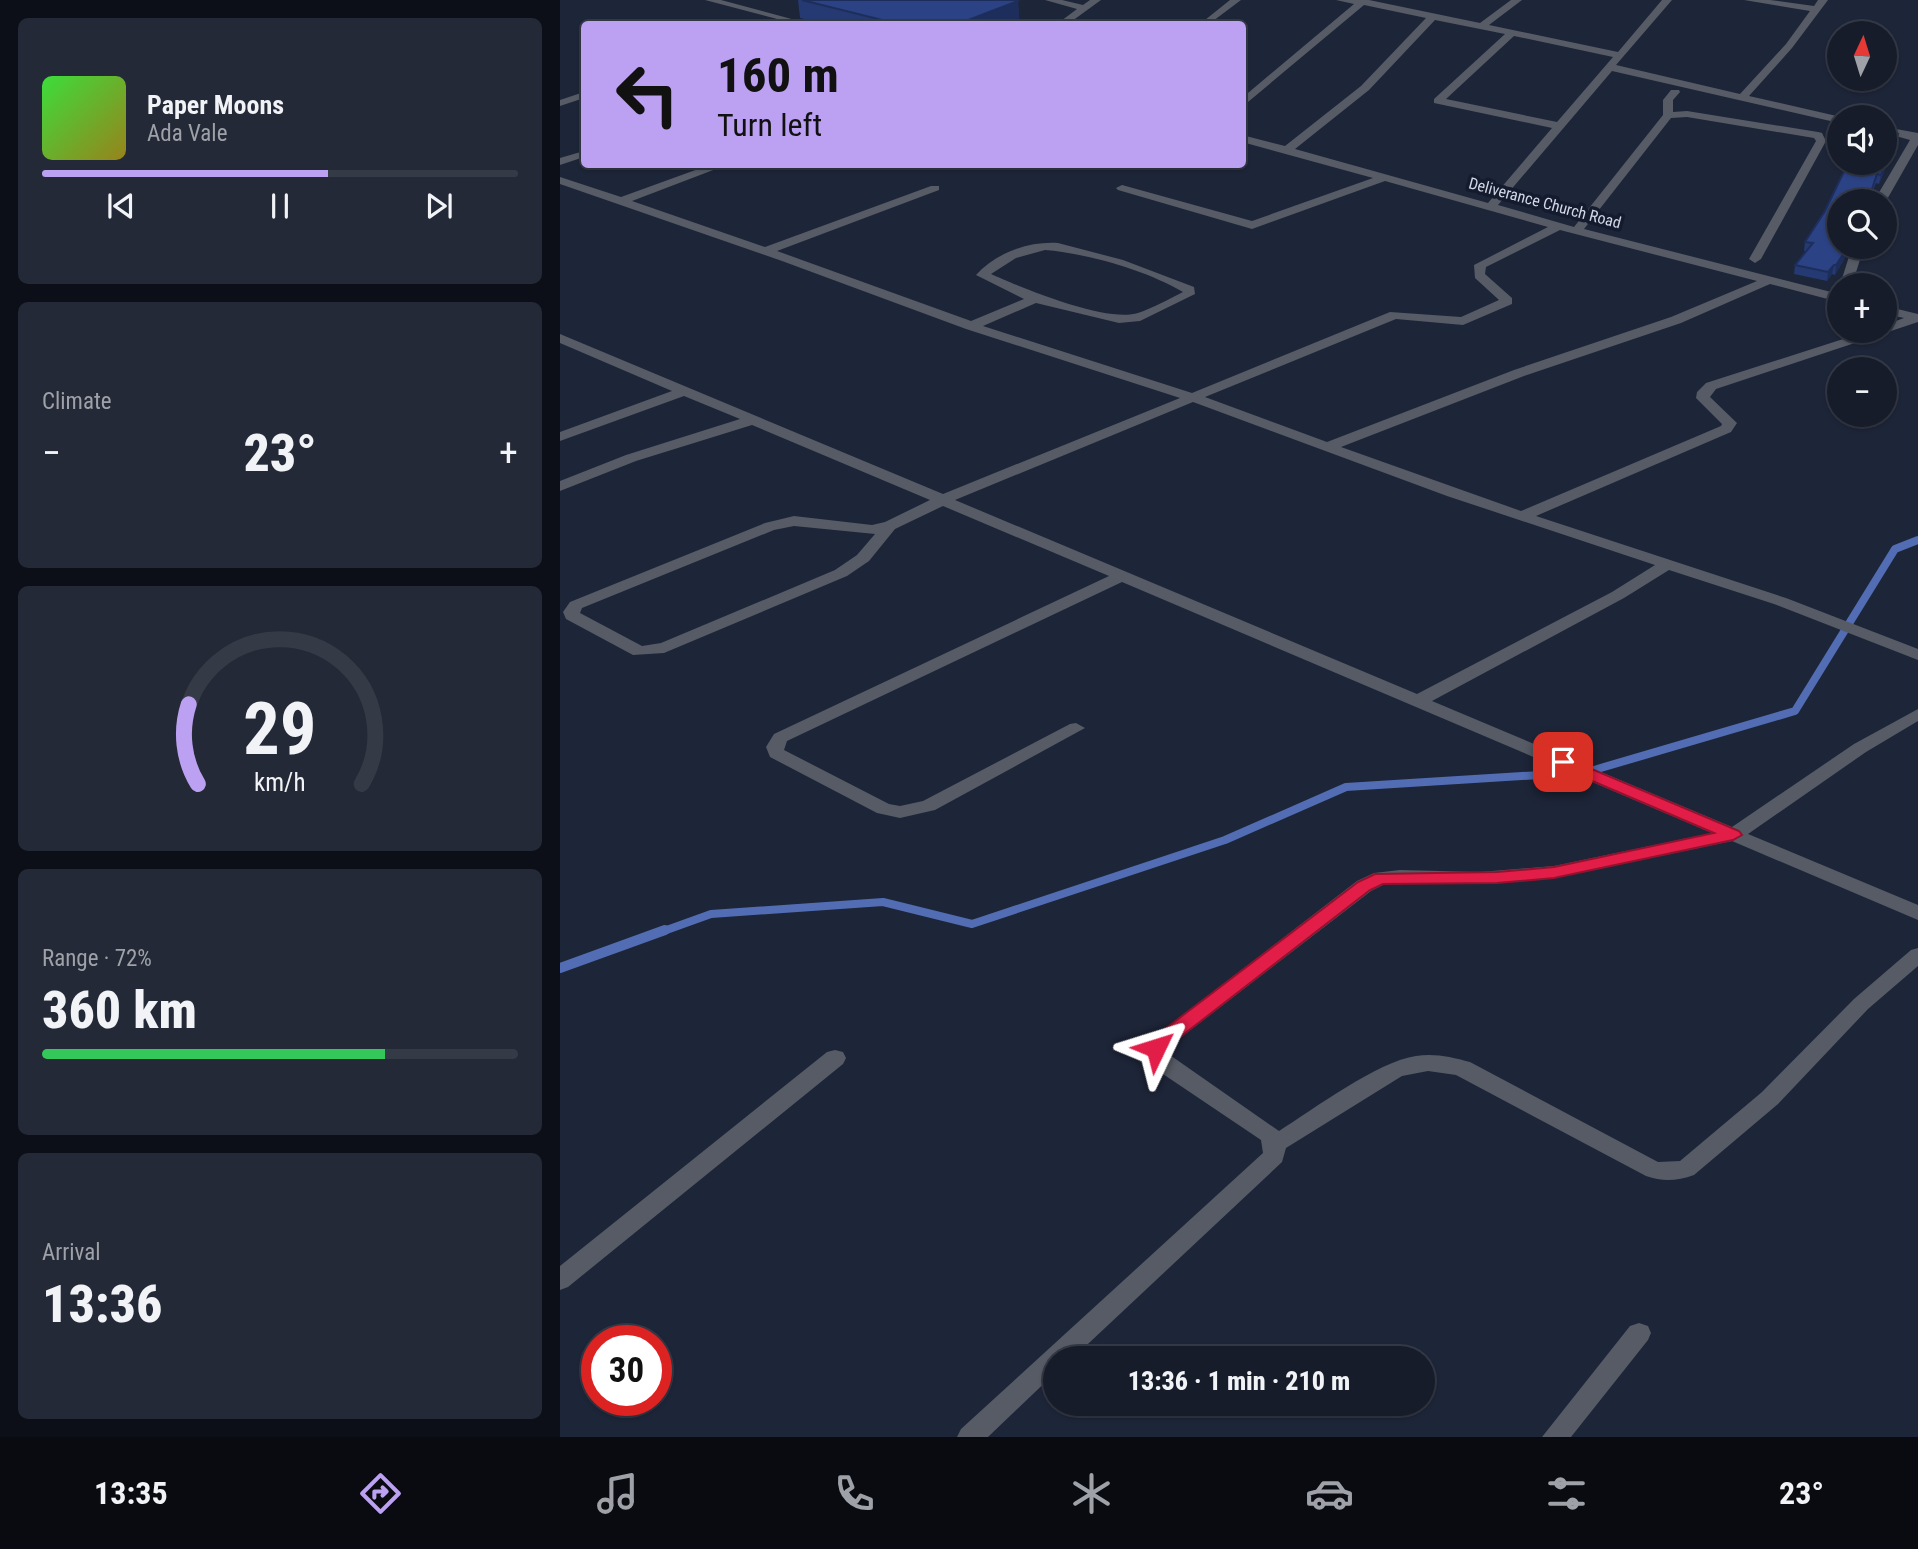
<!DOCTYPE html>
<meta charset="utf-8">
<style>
:root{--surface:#161c2a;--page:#232936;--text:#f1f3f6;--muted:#9ea1a8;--line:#353a47;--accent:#bca0f2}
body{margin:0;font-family:"Roboto Condensed",sans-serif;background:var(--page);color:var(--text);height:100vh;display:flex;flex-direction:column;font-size:26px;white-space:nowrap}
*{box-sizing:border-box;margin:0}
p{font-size:23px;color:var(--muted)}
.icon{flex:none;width:38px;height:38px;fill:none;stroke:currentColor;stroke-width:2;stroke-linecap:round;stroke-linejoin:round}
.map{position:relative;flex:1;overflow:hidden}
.panel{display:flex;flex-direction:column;gap:18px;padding:18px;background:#0c0f17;width:560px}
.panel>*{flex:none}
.hud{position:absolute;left:21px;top:21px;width:665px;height:147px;border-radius:7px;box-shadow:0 2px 5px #0004,0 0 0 2px var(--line);background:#bca0f2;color:#111;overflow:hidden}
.needle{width:46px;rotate:4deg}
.buttons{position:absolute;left:1267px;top:21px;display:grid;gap:14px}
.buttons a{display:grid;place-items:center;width:70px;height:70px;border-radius:50%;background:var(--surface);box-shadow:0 2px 5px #0004,0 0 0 2px var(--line);font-size:35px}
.speed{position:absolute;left:21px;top:1325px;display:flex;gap:14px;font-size:35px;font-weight:700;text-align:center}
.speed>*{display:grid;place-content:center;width:91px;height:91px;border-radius:50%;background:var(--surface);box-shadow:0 2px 5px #0004,0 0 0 2px var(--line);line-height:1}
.speed .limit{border:10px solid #d22;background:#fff;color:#111}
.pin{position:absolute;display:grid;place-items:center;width:60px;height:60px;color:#fff;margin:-30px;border-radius:14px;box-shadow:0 4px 10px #0006}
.me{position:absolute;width:77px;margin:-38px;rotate:49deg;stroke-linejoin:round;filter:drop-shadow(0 0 5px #0008)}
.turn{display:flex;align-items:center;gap:24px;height:147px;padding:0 21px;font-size:32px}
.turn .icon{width:91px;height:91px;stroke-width:2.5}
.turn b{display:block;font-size:49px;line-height:60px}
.big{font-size:52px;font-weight:800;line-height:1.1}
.panel .card{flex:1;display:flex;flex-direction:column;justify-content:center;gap:10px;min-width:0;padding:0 24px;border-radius:10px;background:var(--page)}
.panel .dial{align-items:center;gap:0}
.dial svg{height:182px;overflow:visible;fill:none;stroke:var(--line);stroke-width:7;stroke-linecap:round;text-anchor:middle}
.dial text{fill:var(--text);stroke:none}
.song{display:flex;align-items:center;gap:21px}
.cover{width:84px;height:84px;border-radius:10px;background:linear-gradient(135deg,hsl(120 70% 55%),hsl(50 70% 35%))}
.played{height:7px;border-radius:4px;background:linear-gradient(90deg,var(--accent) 60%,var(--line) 60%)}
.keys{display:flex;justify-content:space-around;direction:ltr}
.heat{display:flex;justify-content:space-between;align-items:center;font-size:38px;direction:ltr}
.charge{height:10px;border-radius:5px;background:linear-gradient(90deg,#34c759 72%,var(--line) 0)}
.trip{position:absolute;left:483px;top:1346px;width:392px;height:70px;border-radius:35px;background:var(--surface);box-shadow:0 2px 5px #0004,0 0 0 2px var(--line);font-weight:800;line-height:70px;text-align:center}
.tab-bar{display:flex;height:112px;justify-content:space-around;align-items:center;background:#090b11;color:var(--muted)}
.tab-bar .icon{width:49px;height:49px}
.tab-bar .current{color:var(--accent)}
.tab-bar b{font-size:32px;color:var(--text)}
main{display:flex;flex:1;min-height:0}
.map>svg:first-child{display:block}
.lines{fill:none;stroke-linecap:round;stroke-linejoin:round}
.stream-far1{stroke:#526db3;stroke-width:8}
.stream{stroke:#526db3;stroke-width:10}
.minor{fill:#575b65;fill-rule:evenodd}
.wall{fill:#253972}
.shaded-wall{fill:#1e2e5c}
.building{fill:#2b4284;stroke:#1e2e5c;stroke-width:2}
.route{fill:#e11d48;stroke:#92132f;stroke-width:2}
.labels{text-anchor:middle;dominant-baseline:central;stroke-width:7;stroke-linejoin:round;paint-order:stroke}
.far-street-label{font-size:16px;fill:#d1d7e4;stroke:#141b2e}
</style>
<main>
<section class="panel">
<div class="card">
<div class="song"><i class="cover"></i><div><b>Paper Moons</b><p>Ada Vale</p></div></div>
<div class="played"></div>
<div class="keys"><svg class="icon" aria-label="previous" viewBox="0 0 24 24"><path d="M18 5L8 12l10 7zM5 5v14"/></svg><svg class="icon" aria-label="pause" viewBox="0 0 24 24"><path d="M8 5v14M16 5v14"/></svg><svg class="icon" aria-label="next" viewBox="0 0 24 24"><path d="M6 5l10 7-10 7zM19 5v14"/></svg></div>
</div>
<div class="card"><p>Climate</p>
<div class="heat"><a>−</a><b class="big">23°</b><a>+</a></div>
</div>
<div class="card dial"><svg viewBox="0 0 100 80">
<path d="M14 69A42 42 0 1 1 86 69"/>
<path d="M14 69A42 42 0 0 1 10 34" stroke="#bca0f2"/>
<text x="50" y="56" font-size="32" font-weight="700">29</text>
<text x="50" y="72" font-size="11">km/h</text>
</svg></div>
<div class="card"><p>Range · 72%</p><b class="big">360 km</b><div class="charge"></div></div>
<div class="card"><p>Arrival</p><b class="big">13:36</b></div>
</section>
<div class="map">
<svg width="1358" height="1437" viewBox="0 0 1358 1437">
<rect width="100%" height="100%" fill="#1d2538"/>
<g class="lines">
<path class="stream-far1" d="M101,932l50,-18 172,-12 89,22 253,-84 121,-53 241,-15 208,-61 100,-162 23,-9"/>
<path class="stream" d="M0,968l105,-38"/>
<path class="minor" d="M145,0h16l89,24h-14z
M485,0h17l21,5 7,-5h11l-33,24h-11l20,-15z
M670,0h11l-32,24h-9z
M776,0h33l111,23 31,-23h11l-33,25 129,27 44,-52h10l-56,65 124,29 46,-50 24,-33 -66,-11h26l44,6 4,-6h10l-36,48 -43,48 92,21 -2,6 -227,-52 -114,134 76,22 89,-112v-15l8,-10h8l1,2 -7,8v12l14,-1 131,21 4,1 4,8 -65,118 -6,4 -6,-4 67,-118 -2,-3 -127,-21 -16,1 -87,111 255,65v8l-69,-18 -89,39 -157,53 -183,71 180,64 200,-85 1,-2 -26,-26 1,-6 9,-9 162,-52h17v-6l19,-7 -19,-4v-8l33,8v8l-202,67 -6,8 27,26 -6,9 -195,84 250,82 132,51v11l-144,-56 -105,-34 -45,28 -192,103 300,126 122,-83 64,-35v12l-52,31 -118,82 170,71v15l-186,-79 -178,37 -74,6h-95l-14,7 -200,154 -4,8 112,78c35,-22 99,-70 137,-75 18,-3 36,1 54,6l188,100 22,-1 82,-69 92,-93 57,-49 7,-2v18l-50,43 -90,95 -84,71c-17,6 -31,7 -48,1l-190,-101 -28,-4 -26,5 -116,72 -4,14 -209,196h-18v15l-67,64h-31l4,-8 302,-276 -2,-13 -107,-72 -9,-20 12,-13 200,-154 17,-8 26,-3 80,2 74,-6 158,-33 -590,-251 -335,159 -3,9 105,54 11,2 23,-5 147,-77 6,-1 9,5 -150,82 -35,8 -23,-5 -107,-56 -4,-10 8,-13 335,-158 -166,-70 -48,23 -26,32 -22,15 -183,77 -31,2 -67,-36 -3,-7 7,-10 195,-79 29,-7 78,9 13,-3 45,-22 -178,-75 -116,36 -76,30v-10l66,-26 114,-36 -56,-23 -124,45v-9l112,-41 -112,-48v-9l383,160 237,-96 -214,-69 -184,-68 -222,-77v-7l61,20 91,-33h17l-97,37 133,46 166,-61h8v4l-162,61 194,70 53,-22 -48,-24c20,-22 52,-34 82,-32l65,17 71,27 1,7 -55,27 -21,2 -83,-20 -53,23 209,67 198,-81 71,5 38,-17 -24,-22 -1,-13 74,-38 -163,-46 -133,48 -134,-39 -2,-2 6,-3 130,36 121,-43 -131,-36v-7l43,11 76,-60 65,-68 -62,-13 -122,102v-9l112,-94zM875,20l70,14 -71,65v4l118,25 -64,75 -193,-54 74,-59zM954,36l99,21 -56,65 -111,-23zM1000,230l197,51 -86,36 -157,53 -187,72 -122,-45 191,-78 67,6 49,-21v-6l-27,-24 1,-7zM485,250c41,3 103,21 138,42 -14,7 -30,16 -45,21 -32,10 -116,-25 -147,-39l25,-16zM633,402l254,94 208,69 -43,27 -195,102 -462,-194zM234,526l81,8 -18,21 -22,15 -174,73 -19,3 -62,-33 2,-5 192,-78z
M24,92v6l-24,8v-6z
M1325,127l33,6v12l-33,58 -11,-2 36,-61 -25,-7z
M24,151v6l-24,8v-7z
M438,164h16l1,2 -6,3z
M1292,247h12l-12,38h-12z
M275,1050l8,2 3,6 -3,6 -275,223 -8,3v-24l267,-214z
M1079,1323l9,3 3,7 -3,7 -77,97h-29l88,-111z"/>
</g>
<path class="wall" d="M238,0h217l3,1 1,19 -12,4h-182l-25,-6z
M1331,133l7,1 -2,9 -17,41 -3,-1 -25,64 -16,28 -3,-1 -5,7 -33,-7 1,-9 11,-14h-2l1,-9z"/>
<path class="shaded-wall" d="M458,1l1,19 -12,4h-49z
M1338,134l-2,9 -17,41 2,-9z
M1288,247h3l-16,28 1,-10z
M1274,265l-2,9 -5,7 1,-9z"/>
<path class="building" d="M242,0h213l3,1 -60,23h-60z
M1325,127l7,2 -2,4 8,1 -17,41 -4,-1 -9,27h-29v46h9l-12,18h-2l-6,7 -33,-7 18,-22 -8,-1 20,-31 23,-48h37z"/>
<path class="route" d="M1003,757l176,74 3,4 -9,5 -179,38 -57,5 -114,1 -13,6 -200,155 -7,8h-13l-3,-5 10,-13 201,-153 17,-8 122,-2 57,-5 160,-34 -157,-67 -2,-4z"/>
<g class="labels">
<g class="far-street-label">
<text transform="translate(985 203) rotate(15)">Deliverance Church Road</text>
</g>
</g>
</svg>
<div class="buttons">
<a><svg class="needle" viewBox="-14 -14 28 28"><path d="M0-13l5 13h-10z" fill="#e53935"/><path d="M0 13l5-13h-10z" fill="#9ea1a8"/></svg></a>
<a><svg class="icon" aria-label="sound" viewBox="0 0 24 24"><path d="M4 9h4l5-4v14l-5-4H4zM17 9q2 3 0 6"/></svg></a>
<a><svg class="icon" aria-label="search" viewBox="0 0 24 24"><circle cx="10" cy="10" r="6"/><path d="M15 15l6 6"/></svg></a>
<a>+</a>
<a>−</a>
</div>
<div class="speed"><div class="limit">30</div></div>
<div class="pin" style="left:1003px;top:762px;background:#d93025"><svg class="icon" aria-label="arrive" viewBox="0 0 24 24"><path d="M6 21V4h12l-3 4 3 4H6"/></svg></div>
<svg class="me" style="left:596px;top:1048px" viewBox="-20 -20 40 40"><path d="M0-17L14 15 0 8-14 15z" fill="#e11d48" stroke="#fff" stroke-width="4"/></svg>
<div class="trip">13:36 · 1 min · 210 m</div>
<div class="hud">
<div class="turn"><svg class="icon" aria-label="left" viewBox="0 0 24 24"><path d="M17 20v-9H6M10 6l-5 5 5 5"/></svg><div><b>160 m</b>Turn left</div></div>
</div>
</div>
</main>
<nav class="tab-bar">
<b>13:35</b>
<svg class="icon current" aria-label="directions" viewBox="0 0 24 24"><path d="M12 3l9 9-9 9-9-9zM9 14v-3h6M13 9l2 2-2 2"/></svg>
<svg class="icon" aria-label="music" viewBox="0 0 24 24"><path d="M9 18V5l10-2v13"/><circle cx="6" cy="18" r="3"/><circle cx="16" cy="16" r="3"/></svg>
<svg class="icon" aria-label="phone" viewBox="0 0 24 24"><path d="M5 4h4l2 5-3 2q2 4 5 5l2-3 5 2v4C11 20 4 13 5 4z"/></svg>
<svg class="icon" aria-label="climate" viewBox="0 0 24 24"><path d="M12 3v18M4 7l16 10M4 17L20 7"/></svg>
<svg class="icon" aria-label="car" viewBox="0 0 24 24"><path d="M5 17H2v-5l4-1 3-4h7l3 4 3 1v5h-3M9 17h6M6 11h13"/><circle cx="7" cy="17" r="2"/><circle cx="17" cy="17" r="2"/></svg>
<svg class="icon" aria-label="filters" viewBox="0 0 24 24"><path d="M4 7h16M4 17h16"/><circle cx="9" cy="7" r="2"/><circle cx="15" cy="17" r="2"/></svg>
<b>23°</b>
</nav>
